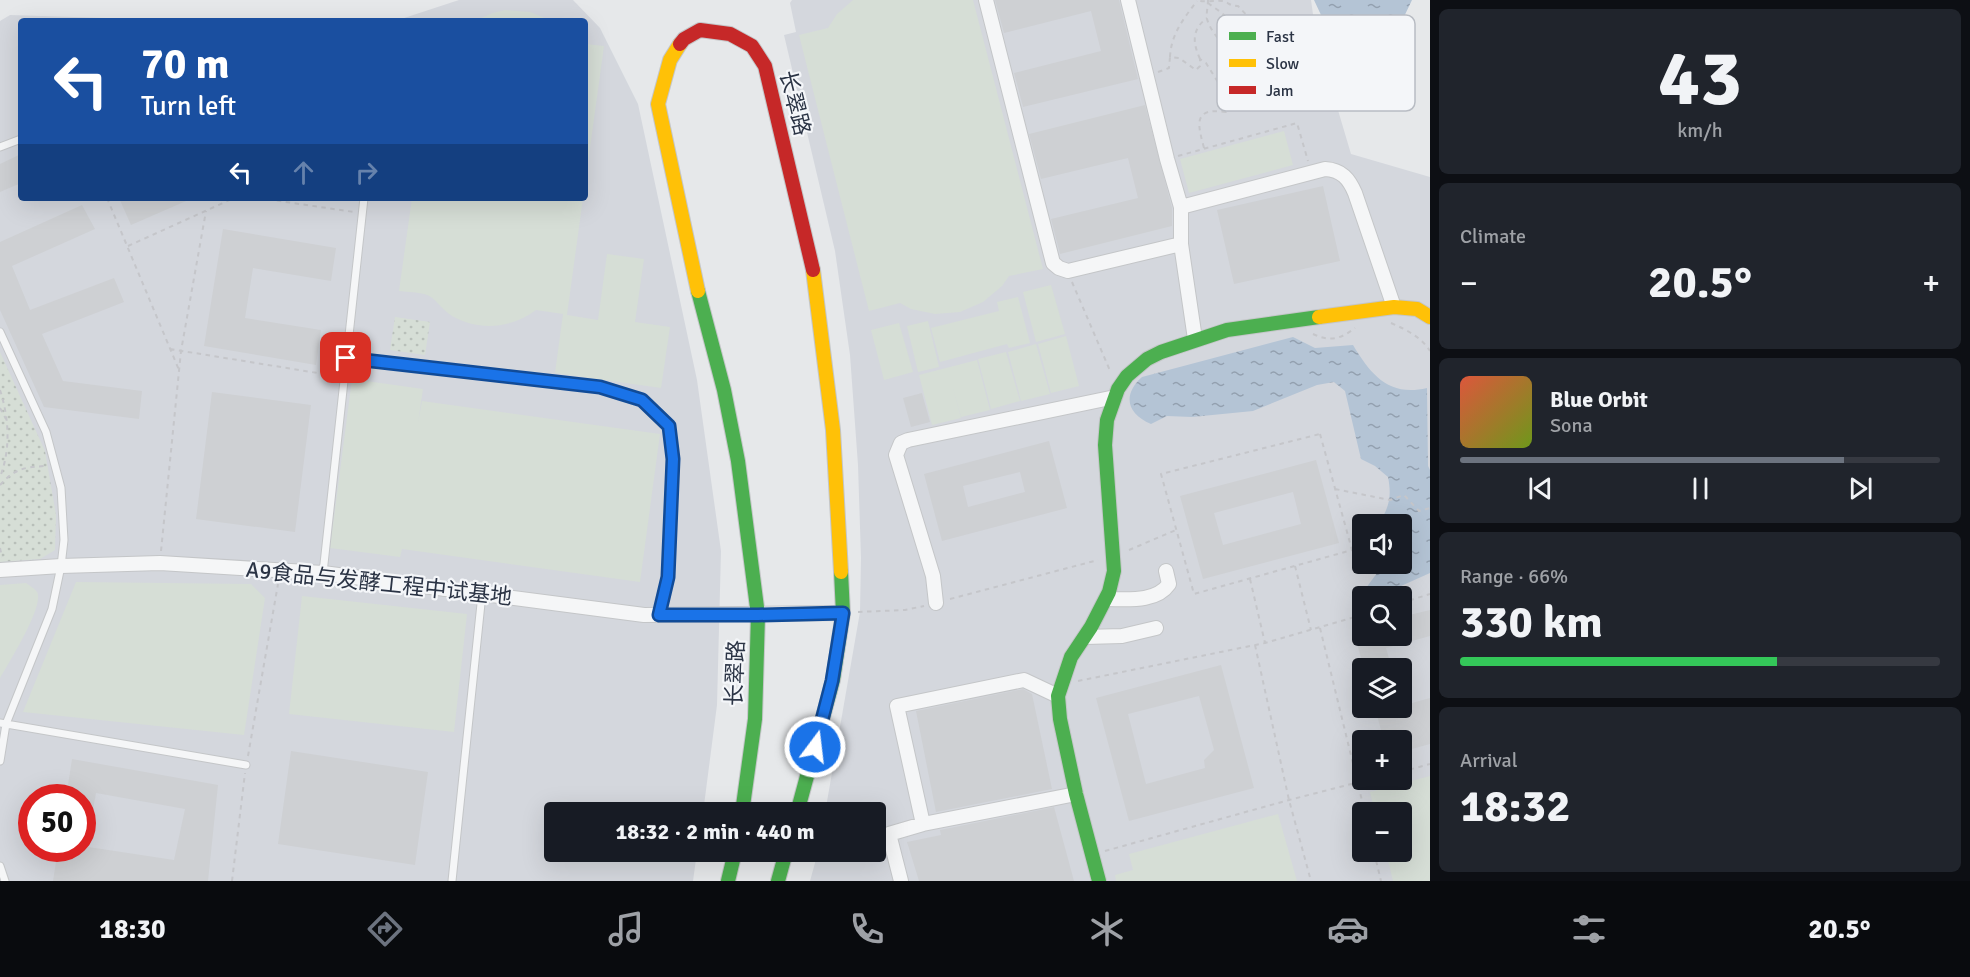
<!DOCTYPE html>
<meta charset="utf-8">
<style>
:root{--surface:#171b24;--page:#20242c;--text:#f1f3f6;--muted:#9ea1a6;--line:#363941;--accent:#6c737f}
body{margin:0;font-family:Signika,"Noto Sans SC",sans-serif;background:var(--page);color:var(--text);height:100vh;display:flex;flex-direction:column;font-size:22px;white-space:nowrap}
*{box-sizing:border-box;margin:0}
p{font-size:20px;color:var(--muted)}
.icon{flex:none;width:33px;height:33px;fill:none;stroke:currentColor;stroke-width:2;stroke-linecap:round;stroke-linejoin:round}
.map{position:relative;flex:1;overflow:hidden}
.drawer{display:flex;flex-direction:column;gap:9px;padding:9px;background:#0d0f14;width:540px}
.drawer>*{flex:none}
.banner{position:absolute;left:18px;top:18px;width:570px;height:183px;border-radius:6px;box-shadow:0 6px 24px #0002;background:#1a4fa0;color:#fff;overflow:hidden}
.fabs{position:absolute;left:1352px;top:514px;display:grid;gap:12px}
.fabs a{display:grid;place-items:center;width:60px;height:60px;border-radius:6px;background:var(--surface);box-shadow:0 6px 24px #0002;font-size:30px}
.speed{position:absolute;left:18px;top:784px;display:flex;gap:12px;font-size:30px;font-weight:700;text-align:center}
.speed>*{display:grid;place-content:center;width:78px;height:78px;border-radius:50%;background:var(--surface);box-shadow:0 6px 24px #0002;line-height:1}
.speed .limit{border:9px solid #d22;background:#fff;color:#111}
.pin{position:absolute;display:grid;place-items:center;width:51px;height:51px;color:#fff;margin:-26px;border-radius:12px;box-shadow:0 3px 9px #0006}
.me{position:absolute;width:66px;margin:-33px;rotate:15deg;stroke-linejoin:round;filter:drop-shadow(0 0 4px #0008)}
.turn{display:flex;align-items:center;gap:21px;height:126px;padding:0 24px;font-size:27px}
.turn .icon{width:78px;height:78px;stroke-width:2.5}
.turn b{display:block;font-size:42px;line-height:51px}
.lanes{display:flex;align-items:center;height:57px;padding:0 24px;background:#0003;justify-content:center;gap:30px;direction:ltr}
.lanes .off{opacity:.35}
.big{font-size:45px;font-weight:800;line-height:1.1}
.drawer .tile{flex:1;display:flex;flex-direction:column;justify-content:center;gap:9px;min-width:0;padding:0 21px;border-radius:9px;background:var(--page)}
.drawer .dial{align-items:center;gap:0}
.dial b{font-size:78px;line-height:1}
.song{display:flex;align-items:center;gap:18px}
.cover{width:72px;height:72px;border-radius:9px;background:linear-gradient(135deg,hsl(10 70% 55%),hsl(80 70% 35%))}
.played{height:6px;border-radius:3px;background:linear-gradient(90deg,var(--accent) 80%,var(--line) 80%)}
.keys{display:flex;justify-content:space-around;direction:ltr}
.heat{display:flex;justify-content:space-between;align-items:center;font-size:33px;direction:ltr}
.charge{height:9px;border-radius:4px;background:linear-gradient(90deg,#34c759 66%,var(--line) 0)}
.trip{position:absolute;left:544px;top:802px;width:342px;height:60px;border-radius:6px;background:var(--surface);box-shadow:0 6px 24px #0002;font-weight:800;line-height:60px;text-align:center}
.tab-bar{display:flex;height:96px;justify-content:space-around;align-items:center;background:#090b0e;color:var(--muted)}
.tab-bar .icon{width:42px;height:42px}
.tab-bar .selected{color:var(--accent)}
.tab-bar b{font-size:27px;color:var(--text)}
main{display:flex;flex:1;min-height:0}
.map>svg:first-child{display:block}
.built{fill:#d4d7dd;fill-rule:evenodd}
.grass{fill:#d6ded6}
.park{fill:url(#park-dots)}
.water{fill:url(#water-ripples)}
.building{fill:#ced0d3;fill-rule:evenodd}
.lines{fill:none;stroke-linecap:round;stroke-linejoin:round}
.lane-casing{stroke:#c4c6c8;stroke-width:9}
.street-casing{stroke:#c4c6c8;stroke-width:16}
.fast-casing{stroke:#c4c6c8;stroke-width:16}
.slow-casing{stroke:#c4c6c8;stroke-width:16}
.jam-casing{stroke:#c4c6c8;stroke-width:16}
.path{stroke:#c5c6ca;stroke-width:2;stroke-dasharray:4.5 4.5;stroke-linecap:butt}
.lane{stroke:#f5f6f7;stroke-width:7}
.street{stroke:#f5f6f7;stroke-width:14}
.fast{stroke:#4caf50;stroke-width:14}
.slow{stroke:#ffc107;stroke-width:14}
.jam{stroke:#c62828;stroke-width:14}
.route-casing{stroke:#114b97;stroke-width:15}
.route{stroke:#1a73e8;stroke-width:10}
.labels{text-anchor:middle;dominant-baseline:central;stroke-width:4.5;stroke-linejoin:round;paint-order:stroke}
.street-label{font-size:22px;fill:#2b3445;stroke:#f4f6f9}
.key{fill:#f4f6f9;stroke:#b8bcc3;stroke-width:1.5}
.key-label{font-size:16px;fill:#2b3445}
</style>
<main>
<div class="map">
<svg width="1430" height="881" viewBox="0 0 1430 881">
<defs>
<pattern id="park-dots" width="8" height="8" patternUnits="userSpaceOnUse" patternTransform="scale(1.5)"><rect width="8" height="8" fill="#d6ded6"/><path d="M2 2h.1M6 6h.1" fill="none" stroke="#b8bfb9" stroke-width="1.8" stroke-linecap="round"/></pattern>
<pattern id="water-ripples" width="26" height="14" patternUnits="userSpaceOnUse" patternTransform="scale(1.5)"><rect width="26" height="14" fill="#b4c4d5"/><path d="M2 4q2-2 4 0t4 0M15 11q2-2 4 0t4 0" fill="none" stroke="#93a0af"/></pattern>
</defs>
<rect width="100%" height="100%" fill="#e6e8ea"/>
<path class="built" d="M459,0h114l27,28 38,76 59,276 24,171 -4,154 -14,108h-148v39h142l-4,29h-693v-860l10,-6 191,6h-180v177h564v-177h-190zM32,798h50v51h-50z
M792,0h519l5,36 35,118 79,23v704h-620l8,-29h58v-39h-51l35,-201 1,-54 -3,-93 -8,-110 -15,-104 -51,-216 12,-3 -6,-29zM1362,525h39v39h-39zM1362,597h39v39h-39zM1362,669h39v39h-39zM1362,741h39v39h-39zM1362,813h39v39h-39z"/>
<path class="grass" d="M853,0h120l70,269 -34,7 -7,10 -19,16 -23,10 -25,2 -24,-5 -11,-6 -31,8 -70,-276 29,-7 9,-14z
M505,10l25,2 22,9h-78l19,-8z
M585,44l19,2 -19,138z
M1284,131l9,34 -104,28 -9,-34z
M412,198h171l-16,117 31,5 9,-66 37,5 -9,63 35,5 -9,61 -106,-15 8,-59 -27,-4c-25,19 -58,21 -84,6 -9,-6 -14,-14 -21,-19 -7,-5 -24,-5 -32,-6z
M1051,285l14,49 -29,8 -13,-50z
M1018,297l12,46 -21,5 -2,-4 -67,18 -9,-34 68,-17 -2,-9z
M928,321l11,46 -21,5 -11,-46z
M899,323l14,49 -29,8 -13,-50z
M1066,336l13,50 -28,7 -13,-49z
M1036,344l14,50 -29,7 -13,-49z
M1006,352l14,49 -29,8 -13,-50z
M977,360l13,50 -29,7 -9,-32 9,33 -29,7 -13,-50z
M352,379l71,10 -5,34 4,-22 238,33 -20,148 -238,-33 -2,8 -70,-9z
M76,582l175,2 14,14 -21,137 -221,-23z
M26,583c3,2 9,6 11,9 8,13 -29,72 -37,86v-93z
M302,596l165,18 -13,118 -165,-18z
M1430,776v105h-37l-7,-29h15v-39h-26l-5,-21z
M1278,814l19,67h-181l-1,-6 18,-5 -4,-16z"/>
<path class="park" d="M395,317l35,5 -5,33 -35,-5z
M0,352l45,99 11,64 -1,35 -15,9 -40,3z"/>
<path class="water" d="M1314,0h98l-11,23 -13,7 -39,8 -28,-23z
M1293,337l22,11 38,-3c18,30 36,52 74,43l1,78 2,4v103l-29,13 -33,4 -2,-2 14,-19 2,-5h19v-39h-23c11,-17 14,-28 10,-48l-13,-11 -14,-7 -16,-68 -11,-9 -17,3 -64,26 -61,6 -25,-1 -16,8c-24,-10 -29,-29 -9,-47z"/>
<path class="building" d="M995,0h124l19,79 -115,28 -9,-34 87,-22 -10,-40 -87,22z
M1145,105l27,103v18l-112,28 -9,-35 87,-21 -10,-40 -87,21 -12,-45z
M21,154v29l-21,9v-28z
M1323,186l17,75 -106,23 -17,-74z
M119,198h74l-62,27z
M82,205l13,24 -83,37 18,44 84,-32 10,24 -82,32 21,47 79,10 -3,28 -95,-12 -44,-97v-68z
M223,229l113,19 -5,33 -78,-13 -8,50 76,12 -5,35 -112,-19z
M212,392l99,13 -16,127 -99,-13z
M922,393l8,29 -19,5 -8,-29z
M1049,441l18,67 -125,33 -18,-67zM1020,472l5,20 -57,15 -5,-21z
M1316,460l23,83 -136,36 -23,-83zM1293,492l8,32 -78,21 -9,-32z
M1430,610v26l-44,12 6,21h-28l-9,-33h46v-19z
M1221,665l33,123 -125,33 -33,-123zM1199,696l15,54 -10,10 1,8 -59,16 -18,-70z
M1023,689l9,5 20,95 -116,23 -20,-101z
M1430,698v46l-29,8v-11h-17l-9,-33h26v-2z
M291,751l137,21 -13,93 -137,-21z
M72,759l146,26 -10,96h-155l5,-32h24v-3l92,14 11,-51 -89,-16 -8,45h-6v-40h-16z
M1054,807l20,74h-155l-12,-39 34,-7 -1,-5z"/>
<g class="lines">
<g class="lane-casing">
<path id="lane" d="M0,147l21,-8
M0,332l46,100 15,56 3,52 -3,26 -9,43 -46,115 -6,37
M346,358l254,29 42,13 27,26 4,33 -5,118 -9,38
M323,573l41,-375
M0,723l246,42
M0,866l5,15
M452,881l30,-287"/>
</g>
<g class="street-casing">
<path id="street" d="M986,0l67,263 6,5 9,3 113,-27
M1128,0l39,159 14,48 144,-38c17,1 24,10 30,24l39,114
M1181,207v37l14,95
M0,570l61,-4 99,-3 163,10 321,42 199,-2
M1106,599c20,0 50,4 63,-15l-3,-13
M936,603l-3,-27 -37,-121 5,-12 7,-3 207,-43
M1085,637l37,-1 34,-8
M923,824l153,-30
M901,881l-12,-47 34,-10 -26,-118 127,-26 34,16"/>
</g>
<g class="fast-casing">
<path id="fast" d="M698,291l26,99 14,71 20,154 -3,104 -13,94
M797,813l36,-133 10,-67 -2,-41
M728,881l7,-29
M778,881l8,-29
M1099,881l-23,-87 -16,-75 -2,-23 13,-39 20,-30 18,-35 5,-21 -9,-126 2,-25 11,-31 9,-13 20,-17 14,-7 66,-22 92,-13"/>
</g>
<g class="slow-casing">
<path id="slow" d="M680,44l-10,16 -12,44 40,187
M813,270l20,160 8,142
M1319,317l75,-10 23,2 13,8"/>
</g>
<g class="jam-casing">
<path id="jam" d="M680,44l4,-5 16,-9 30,4 22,12 13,20 48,204"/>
</g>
<path class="path" d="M1208,0c0,6 -2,14 -1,19 6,19 23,32 39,43
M1208,3c5,4 12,8 16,12 11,12 7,27 23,39
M1170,57c1,-23 14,-39 27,-56
M1200,59c-7,-16 -9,-29 7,-41
M1158,72l11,-4 1,-11 9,1 17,12 4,-4v-7l6,4 15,24 17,-15 8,-10 5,-22 4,-9 -2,-9 -15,-16c-8,0 -9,-3 -15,-5 -9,-1 -19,2 -27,-1
M1204,148c-6,-23 -12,-41 22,-36l3,-12 -8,-13
M1178,156l119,-33 11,38
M107,198l72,172
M259,198l95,14
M128,246l106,-48
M1072,282l39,91
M1391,323c16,7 30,14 39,28
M1313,334c17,8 28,5 42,-6
M170,349l166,27
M0,390c9,28 11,59 0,87
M0,408l6,11
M1320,434l32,116 -158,44 -33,-120z
M0,485c15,-17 26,-18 46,-19
M1335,489l55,11 14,-5 15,16 11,-3
M0,548l2,9
M1129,550l47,-20
M161,551l20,-200 25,-140
M1295,566l16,64
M1250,579l15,64
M950,599l148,-39
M1401,603l29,-9
M858,612l47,-2 19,-4
M1320,628l45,185
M1255,645l34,155 22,81
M1078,681l187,-38 97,-28
M248,756l30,-172
M1401,772l29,-8
M1105,851l184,-51 78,-20
M1374,852l7,29
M232,881l13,-108"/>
<use href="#lane" class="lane"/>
<use href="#street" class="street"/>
<use href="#fast" class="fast"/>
<use href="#slow" class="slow"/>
<use href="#jam" class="jam"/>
</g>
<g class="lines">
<g class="route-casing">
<path id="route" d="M346,358l254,29 42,13 27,26 4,33 -5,118 -9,38h99l85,-2 -11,68 -17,66"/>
</g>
<use href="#route" class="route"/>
</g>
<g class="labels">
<g class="street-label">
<text transform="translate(795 103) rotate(76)">长翠路</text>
<text transform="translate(379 583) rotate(6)">A9食品与发酵工程中试基地</text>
<text transform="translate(735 673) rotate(-88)">长翠路</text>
</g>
</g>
<rect x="1217" y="15" width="198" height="96" rx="9" class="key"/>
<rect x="1229" y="32" width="27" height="8" fill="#4caf50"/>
<rect x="1229" y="59" width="27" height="8" fill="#ffc107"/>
<rect x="1229" y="86" width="27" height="8" fill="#c62828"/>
<g class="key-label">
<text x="1266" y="42">Fast</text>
<text x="1266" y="69">Slow</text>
<text x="1266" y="96">Jam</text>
</g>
</svg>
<div class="fabs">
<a><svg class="icon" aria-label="sound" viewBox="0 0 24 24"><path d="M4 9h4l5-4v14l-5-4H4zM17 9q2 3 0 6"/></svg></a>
<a><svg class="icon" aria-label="search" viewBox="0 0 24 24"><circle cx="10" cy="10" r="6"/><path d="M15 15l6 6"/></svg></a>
<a><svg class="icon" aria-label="layers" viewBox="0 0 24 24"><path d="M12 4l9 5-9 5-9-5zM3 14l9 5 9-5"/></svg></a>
<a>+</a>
<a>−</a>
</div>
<div class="speed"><div class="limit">50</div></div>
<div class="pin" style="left:346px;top:358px;background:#d93025"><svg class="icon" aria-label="arrive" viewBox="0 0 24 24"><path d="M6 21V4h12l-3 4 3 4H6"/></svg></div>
<svg class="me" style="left:815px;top:747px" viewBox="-20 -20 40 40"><circle r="17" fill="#1a73e8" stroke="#fff" stroke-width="3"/><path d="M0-11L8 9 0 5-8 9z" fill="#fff"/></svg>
<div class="trip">18:32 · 2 min · 440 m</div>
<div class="banner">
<div class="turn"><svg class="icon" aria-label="left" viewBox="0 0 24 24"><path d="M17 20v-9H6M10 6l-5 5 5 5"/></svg><div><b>70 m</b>Turn left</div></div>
<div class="lanes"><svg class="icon" aria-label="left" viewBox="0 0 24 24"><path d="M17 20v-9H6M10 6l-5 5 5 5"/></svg><svg class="icon off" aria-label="ahead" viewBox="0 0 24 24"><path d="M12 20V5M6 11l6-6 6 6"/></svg><svg class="icon off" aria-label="right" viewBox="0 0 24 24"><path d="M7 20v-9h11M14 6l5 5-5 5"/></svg></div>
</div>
</div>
<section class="drawer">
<div class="tile dial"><b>43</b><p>km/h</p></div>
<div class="tile"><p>Climate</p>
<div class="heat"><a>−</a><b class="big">20.5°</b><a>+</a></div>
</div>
<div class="tile">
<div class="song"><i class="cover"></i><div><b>Blue Orbit</b><p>Sona</p></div></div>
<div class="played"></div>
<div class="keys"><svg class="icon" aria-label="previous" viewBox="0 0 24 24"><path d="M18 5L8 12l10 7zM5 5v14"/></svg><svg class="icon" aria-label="pause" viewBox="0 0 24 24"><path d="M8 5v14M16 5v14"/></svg><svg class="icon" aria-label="next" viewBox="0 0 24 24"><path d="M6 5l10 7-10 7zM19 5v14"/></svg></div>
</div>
<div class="tile"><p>Range · 66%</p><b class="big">330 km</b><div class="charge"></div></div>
<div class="tile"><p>Arrival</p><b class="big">18:32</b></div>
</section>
</main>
<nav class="tab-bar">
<b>18:30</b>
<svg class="icon selected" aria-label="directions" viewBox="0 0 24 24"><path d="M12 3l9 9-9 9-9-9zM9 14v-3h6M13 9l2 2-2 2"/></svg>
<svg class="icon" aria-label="music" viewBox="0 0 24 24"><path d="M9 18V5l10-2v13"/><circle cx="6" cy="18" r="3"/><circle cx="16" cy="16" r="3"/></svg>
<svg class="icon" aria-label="phone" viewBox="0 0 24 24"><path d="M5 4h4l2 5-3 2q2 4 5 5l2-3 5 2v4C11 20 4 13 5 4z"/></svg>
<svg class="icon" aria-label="climate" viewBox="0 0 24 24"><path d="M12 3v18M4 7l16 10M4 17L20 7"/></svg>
<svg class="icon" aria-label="car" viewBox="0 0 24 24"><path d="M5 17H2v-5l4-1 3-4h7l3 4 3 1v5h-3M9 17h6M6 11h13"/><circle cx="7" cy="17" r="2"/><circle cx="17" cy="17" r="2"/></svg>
<svg class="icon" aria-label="filters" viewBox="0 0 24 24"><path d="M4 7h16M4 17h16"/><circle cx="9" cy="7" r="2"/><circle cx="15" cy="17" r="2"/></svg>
<b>20.5°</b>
</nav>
